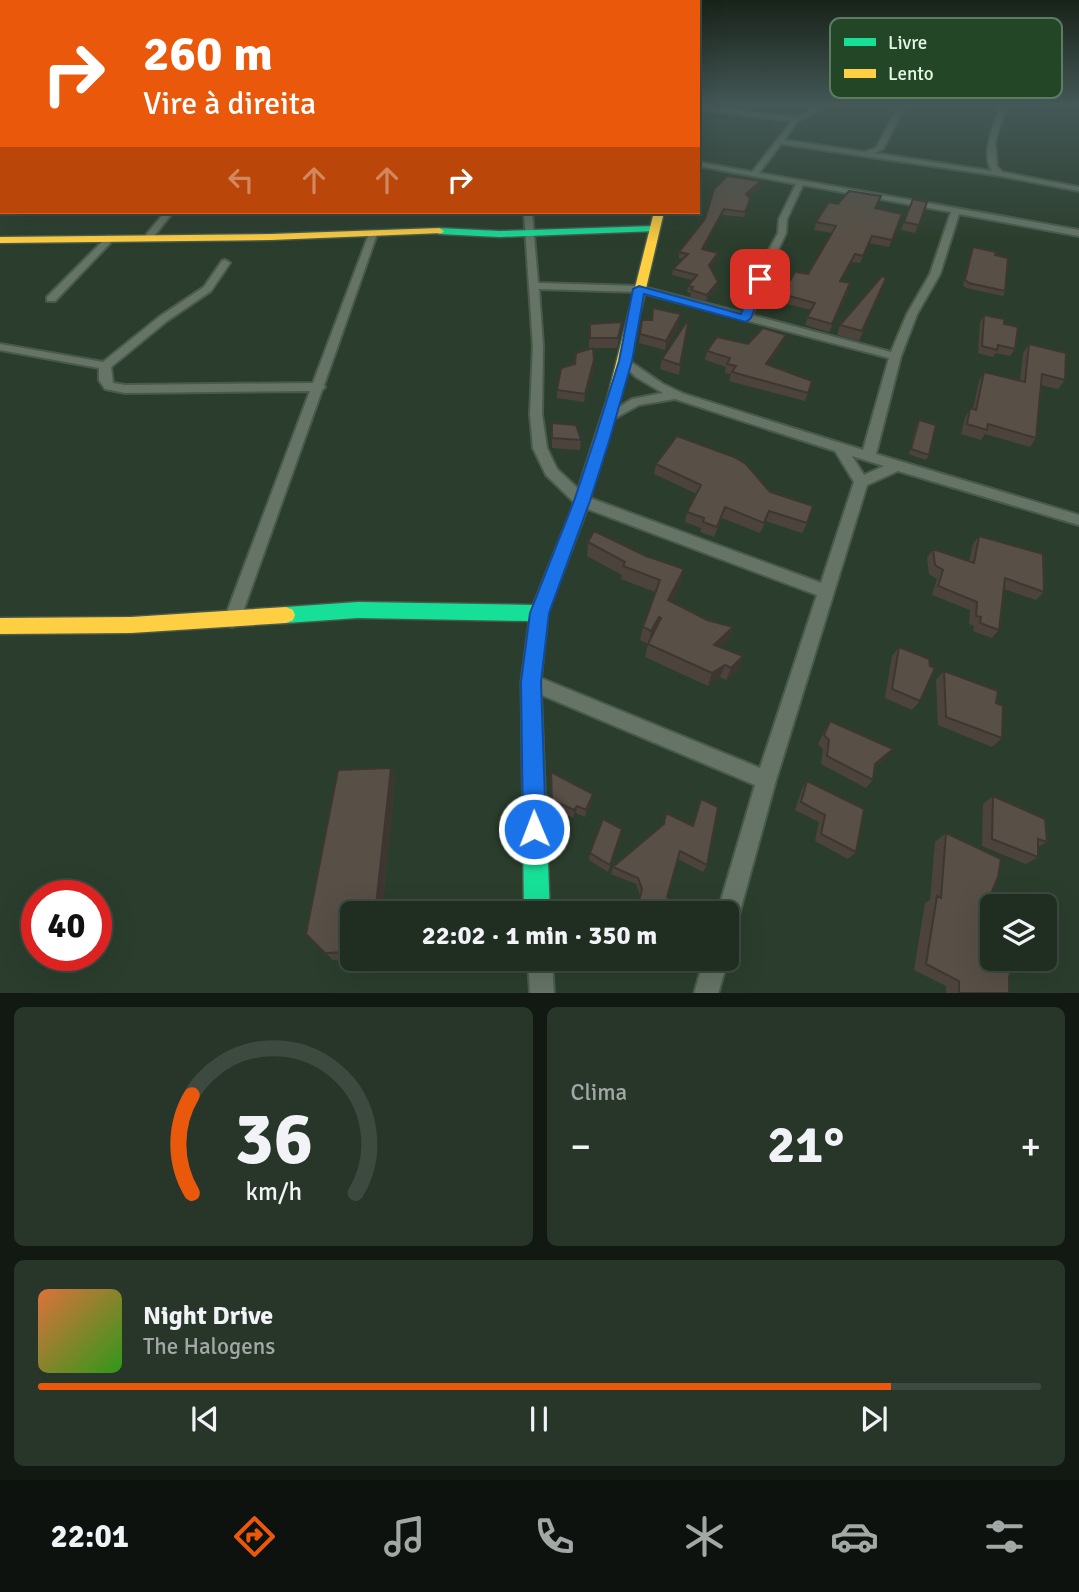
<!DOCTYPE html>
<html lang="pt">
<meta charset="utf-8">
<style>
:root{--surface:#202e22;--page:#28362a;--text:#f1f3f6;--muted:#a2a8a5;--line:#3d4a40;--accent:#ea580c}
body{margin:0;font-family:Signika,sans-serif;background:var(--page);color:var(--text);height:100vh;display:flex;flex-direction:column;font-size:26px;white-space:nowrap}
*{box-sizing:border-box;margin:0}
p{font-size:23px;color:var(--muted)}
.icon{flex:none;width:38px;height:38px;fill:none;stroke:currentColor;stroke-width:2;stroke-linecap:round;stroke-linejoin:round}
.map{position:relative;height:993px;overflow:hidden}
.details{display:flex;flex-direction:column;gap:14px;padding:14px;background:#121913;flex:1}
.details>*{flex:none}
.guide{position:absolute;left:0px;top:0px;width:700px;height:214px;box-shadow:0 7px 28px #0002,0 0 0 2px var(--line);background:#ea580c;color:#fff;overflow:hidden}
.controls{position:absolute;left:980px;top:894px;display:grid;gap:14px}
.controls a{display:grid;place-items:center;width:77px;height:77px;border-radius:10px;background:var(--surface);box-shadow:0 7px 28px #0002,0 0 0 2px var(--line);font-size:35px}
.speed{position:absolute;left:21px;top:880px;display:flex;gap:14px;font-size:35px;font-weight:700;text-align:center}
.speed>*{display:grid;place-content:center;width:91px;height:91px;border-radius:50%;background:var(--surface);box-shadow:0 7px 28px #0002,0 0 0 2px var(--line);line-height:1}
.speed .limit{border:10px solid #d22;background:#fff;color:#111}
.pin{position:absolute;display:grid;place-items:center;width:60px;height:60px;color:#fff;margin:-30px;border-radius:14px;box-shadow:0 4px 10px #0006}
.me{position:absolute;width:77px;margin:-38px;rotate:359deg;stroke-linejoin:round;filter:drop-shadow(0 0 5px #0008)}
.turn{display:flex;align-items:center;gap:24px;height:147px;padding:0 28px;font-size:32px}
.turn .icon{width:91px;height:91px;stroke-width:2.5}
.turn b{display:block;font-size:49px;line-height:60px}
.lanes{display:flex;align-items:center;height:66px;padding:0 28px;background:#0003;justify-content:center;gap:35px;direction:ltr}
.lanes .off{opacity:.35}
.big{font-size:52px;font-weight:700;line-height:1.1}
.details .widget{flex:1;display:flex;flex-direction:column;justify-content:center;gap:10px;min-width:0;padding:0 24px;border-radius:10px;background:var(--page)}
.details .dial{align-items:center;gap:0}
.dial svg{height:182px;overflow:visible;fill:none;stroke:var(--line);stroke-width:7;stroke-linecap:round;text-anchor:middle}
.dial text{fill:var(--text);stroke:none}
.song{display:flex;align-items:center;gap:21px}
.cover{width:84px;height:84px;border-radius:10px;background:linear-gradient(135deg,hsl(20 70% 55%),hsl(110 70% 35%))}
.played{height:7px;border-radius:4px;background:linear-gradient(90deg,var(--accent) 85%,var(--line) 85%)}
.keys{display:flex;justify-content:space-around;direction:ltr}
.heat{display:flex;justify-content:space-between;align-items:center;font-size:38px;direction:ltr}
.details .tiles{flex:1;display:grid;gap:14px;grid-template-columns:1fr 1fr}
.widget:last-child{grid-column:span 2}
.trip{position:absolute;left:340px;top:901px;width:399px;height:70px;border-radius:10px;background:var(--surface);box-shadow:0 7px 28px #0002,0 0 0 2px var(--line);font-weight:700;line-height:70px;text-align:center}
.menu{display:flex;height:112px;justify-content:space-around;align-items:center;background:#0d120e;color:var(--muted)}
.menu .icon{width:49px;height:49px}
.menu .selected{color:var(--accent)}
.menu b{font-size:32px;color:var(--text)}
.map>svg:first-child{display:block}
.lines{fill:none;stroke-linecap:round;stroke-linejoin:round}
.street-casing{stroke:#495a4b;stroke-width:4}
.fast-casing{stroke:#495a4b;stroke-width:3}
.slow-casing{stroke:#495a4b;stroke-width:3}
.street{fill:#657466;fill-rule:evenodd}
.fast{fill:#16e098;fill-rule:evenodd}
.slow{fill:#ffcf43;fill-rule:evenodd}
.wall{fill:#4c443c}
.shaded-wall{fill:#3e3731}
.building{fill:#584f46;stroke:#3e3731;stroke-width:2}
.route{fill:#1a73e8;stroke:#114b97;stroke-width:2}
.key{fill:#234627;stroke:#5d7b60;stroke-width:2}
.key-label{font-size:19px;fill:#e3f7e4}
</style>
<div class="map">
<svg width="1079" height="994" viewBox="0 0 1079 994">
<rect width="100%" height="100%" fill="#2b3e2d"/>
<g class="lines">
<g class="street-casing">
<path id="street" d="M815,104h7l-11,11 -13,6 -14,19 81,12 11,-4 24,-44h6l-23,45 -9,4 118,18c-12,-18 3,-48 9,-67h6l-12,37 2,25 5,6 77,15v4l-79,-15 -219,-32 -22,29 320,57v6l-120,-22 -19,60 -23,40 -16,42 -25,98 203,61v10l-181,-54 -31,14 -91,295 -39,142 -3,8 -8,3v-19h-9l38,-129 -230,-97 -3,-6 3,-6 6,-2 229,94 57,-173 -240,-90 -31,-30 -13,-27 -3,-34 3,-68 -9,-134h8l6,71 101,3 104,27 17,-46 18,-34 1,-14 17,-35 -98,-18v-4l54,10 40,-51 -94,-12v-4l97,13 12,-5zM803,185l148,27 -21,62 -23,40 -16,38 -139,-37 18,-48 16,-34 1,-14zM539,289l100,3 250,66 -26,92 -179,-56 -21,-10 -38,-26 -6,3 2,2 15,14 27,16 -31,6 -30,19 6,4 31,-17 36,-6 160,52 19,31 -33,101 -234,-86 -30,-28 -10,-21 -5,-34 1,-68zM852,456l32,10 -20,9z
M0,127h2v4h-2z
M0,175h2v4h-2z
M165,212h8l-22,28h-6v-4z
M373,231l4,3 -53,151 1,2 -3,3 -82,230 -2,5 -6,2 -6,-2 -2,-5 86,-229 -185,2 -20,-4 -6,-9v-12l-99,-18v-6l103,18 56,-45 45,-30 18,-26 3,-1 5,3 -19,28 -44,30 -56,46 2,16 12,2 188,-2 56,-149z
M108,236l7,2 -60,63h-8v-4z
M726,956l2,3 -10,35h-24l10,-35h22z
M528,959h24l2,35h-24z"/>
</g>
<g class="fast-casing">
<path id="fast" d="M653,226l3,1v4l-156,6 -61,-3 -5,-3 5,-3 61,3z
M579,504l8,6 -39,103 -7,69 9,232h-26l-3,-232 8,-61 -171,-3 -72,5 -7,-3 -2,-5 2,-5 7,-3 72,-5 175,3 38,-95z"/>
</g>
<g class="slow-casing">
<path id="slow" d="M654,212h10l-44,187 -33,111 -8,6 -8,-6 36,-111z
M439,228l5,3 -2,2 -171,7 -271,3v-6l271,-3z
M286,607l7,3 2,5 -2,5 -7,3 -155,10 -131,1v-16l131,-1z"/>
</g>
<use href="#street" class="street"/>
<use href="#fast" class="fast"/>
<use href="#slow" class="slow"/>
</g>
<path class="wall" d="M761,181l-1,6 -12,10 2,2 -6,18 -22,-2 -18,34 14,4 -1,5 -7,10 7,20 -11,13 -16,-4 1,-4 -4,-1 1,-6 4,-6 -20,-5 1,-6 10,-10 -4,-1v-6l26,-33z
M913,199l14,3 -12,31 -14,-3z
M879,203l-3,6 26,5 -13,33 -20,-4 -9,20 -8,-1 -11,19 7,10 -19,41 -24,-7 6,-15 -32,-8 3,-8 26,-20 24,-41 -18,-3 2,-8 22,-18z
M973,247l22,8 10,36 -2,5 -37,-8 -3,-3 8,-33z
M886,278l-27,63 -22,-6 3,-10z
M984,315l20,9 11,25 -5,7 -14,-3 -3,4 -15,-4 2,-31z
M689,318l-10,57 -19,-6 2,-10z
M642,320l37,4 -14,26 -26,-7z
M622,322l-5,26h-28l1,-24z
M786,335l-3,8 -15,22 44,16 -7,20 -76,-20 2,-7 -6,-1 1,-6 -21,-7 2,-9 41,-7z
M1029,344l36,36 -7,9 -17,-4 -5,53 -6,9 -45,-13 -4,6 -20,-6 4,-16 5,-10 3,1 6,-28 5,-9 36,9 3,-28z
M594,360v8l-10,34 -27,-4v-8z
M919,420l10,35 -3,5 -17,-6 7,-29z
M552,423l29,17 -1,10 -28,-2z
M656,464l114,28 37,31 -5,10 -36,-12 -6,12 -38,-15 -8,19 -14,-5 1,-4 -16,-6 2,-10 10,-18 -43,-20z
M979,536l65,56 -8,8 -32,-11 -5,41 -7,8 -19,-7 1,-5 -5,-2 1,-14 -38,-15 5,-16 -8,-5 -2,-16 6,-9 36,13 4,-18z
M588,542l93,41 -10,19 36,18 26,7 -4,13 -9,7 23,9 -5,13 -12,11 -6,-3 -12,9 -63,-29 3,-13 -8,-4 3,-13 12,-35 -34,-13 1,-4 -35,-19z
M899,647l21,54 -8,9 -27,-12 7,-42z
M944,671l58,67 -10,9 -54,-22 -2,-45z
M830,721l56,37 -11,9 -2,13 -7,8 -45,-24 2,-15 -5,-5 7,-14z
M391,768l4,12 -13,134h-30v45h4l-23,1 -27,-26z
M551,772l41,30 -7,15 -9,-4 -3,5 -21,-11z
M807,781l49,71 -8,7 -33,-18 4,-19 -24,-12 7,-21z
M993,796l54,46 -9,5v10l-12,7 -44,-18 1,-42z
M701,799l6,66 -4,7 -25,-13 -11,38 30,17h-62l5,-19 -4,-11 -25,-10 2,-7 49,-41 4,-13 26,13z
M622,829l-14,43 -19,-12 1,-7z
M946,833l34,87 29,57v16h-63v-7l-32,-16 11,-67 5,-3 5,-58z"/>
<path class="shaded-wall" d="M761,181l-1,6 -15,13 1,-6z
M724,209l-2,6 -21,40 1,-6z
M718,253l-1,5 -9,13 1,-6z
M855,254l-3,8 -15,26 3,-7z
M718,282l-1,6 -11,13 1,-6z
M681,314l-2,10 -14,26 1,-9z
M786,335l-3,8 -20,30 3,-9z
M594,360v8l-10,34 1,-8z
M684,569l-3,14 -16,31 3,-14z
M659,617l-3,13 -7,14 2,-13z
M733,627l-4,13 -20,17 5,-12z
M743,656l-5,13 -12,11 5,-12z
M725,665l-5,12 -12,9 4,-13z
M893,749l-7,9 -18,14 7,-8z
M391,768l4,12 -13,134h-7z
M593,794l-1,8 -7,15 1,-7z
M577,806l-1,7 -3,5 1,-8z"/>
<path class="building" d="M727,176l34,5 -15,13 4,5 -5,13 -21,-3 -22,40 16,4 -9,12 9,17 -11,13 -16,-5 2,-3 -5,-1 9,-11 -24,-6 15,-15 -9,-2 26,-33 9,-30z
M849,191l32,5 -6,12 27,6 -10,26 -20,-4 -9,20 -8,-2 -15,27 10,2 -18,41 -25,-7 8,-14 -33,-9 13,-22 13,2 28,-48 -20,-4 13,-20 9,2z
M913,199l14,3 -8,23 -15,-3z
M973,247l23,5 -1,3 13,3 -3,33 -36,-8 -4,-3z
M882,276l4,2 -24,53 -22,-6z
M653,308l28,6 -15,27 -26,-7 2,-14h10z
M984,315l20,4v5l14,3 -3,22 -17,-4 -1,5 -15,-4z
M689,318l-9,47 -18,-6z
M622,322l-4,16h-28v-14z
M763,328l23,7 -20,29 46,17 -4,12 -76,-21 4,-6 -9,-2 3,-6 -23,-7 10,-14 31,7z
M1029,344l37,9 -1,27 -23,-6 -6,64 -48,-14 -1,6 -20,-6 3,-16 6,2 8,-38 41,10z
M593,348l1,12 -9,34 -28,-4 4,-22 14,-4 1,-11z
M919,420l17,5 -7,30 -18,-6z
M552,423l24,2 5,15 -29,-2z
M677,436l57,21 12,7 24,28 43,14 -6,17 -38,-12 -5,12 -39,-16 -8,20 -14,-5 1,-4 -17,-6 14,-27 -45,-21z
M594,531l52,25 38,13 -16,31 39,20 26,7 -19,18 29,11 -12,12 -6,-3 -13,8 -64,-29 13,-26 -2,-1 -8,14 -8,-4 17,-47 -37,-14 2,-4 -37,-20z
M979,536l64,18 1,38 -39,-14 -6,52 -19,-7 1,-6 -5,-1 1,-14 -39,-16 5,-16 -8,-5 -2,-16 41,14z
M899,647l30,12 1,7 5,2 -15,33 -28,-12z
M944,671l54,20 -2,12 7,3 -1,32 -56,-21z
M830,721l63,28 -18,15 -2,16 -46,-24 2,-16 -5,-5z
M391,768l-16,146h-23v35l-4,3 -23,1 -19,-19 32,-164z
M551,772l42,22 -7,16 -9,-4 -3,4 -22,-10z
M807,781l57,28 -8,43 -35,-18 4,-19 -24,-13z
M993,796l52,23 2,23 -9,-3v18l-46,-18z
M701,799l17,8 -11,58 -27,-14 -13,46 30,17h-61l6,-25 -4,-11 -25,-11 51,-43 2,-11 27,13z
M603,819l19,10 -12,36 -20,-12z
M946,833l55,26 -3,18 -18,43 12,7v32h22l-5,18v16h-50v-12l-33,-17 11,-68 4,2z"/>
<linearGradient id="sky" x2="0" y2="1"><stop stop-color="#182219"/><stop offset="0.43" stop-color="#445857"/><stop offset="1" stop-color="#445857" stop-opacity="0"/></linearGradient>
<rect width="1079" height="243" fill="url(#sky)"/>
<path class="route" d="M756,276l9,3 -14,39 -5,4 -102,-28 -12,67 -22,77 -20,63 -41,112 -8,69 5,147 -3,8 -9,4 -8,-4 -3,-8 -2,-147 9,-69 44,-112 21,-63 24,-77 14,-72 6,-3 102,28z"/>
<rect x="830" y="18" width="232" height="80" rx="10" class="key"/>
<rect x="844" y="38" width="32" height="8" fill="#16e098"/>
<rect x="844" y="69" width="32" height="9" fill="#ffcf43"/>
<g class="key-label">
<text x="888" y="49">Livre</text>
<text x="888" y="80">Lento</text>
</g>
</svg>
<div class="controls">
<a><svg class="icon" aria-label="layers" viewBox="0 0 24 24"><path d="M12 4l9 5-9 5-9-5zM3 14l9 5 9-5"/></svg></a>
</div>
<div class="speed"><div class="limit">40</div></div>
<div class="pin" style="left:760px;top:279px;background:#d93025"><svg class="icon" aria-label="arrive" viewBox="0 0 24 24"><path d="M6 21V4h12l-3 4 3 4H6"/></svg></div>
<svg class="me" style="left:534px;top:829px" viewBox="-20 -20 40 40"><circle r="17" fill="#1a73e8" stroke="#fff" stroke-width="3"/><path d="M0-11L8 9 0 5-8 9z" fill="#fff"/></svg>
<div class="trip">22:02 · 1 min · 350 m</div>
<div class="guide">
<div class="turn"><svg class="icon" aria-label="right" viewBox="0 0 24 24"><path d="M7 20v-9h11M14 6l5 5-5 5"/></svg><div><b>260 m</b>Vire à direita</div></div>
<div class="lanes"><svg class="icon off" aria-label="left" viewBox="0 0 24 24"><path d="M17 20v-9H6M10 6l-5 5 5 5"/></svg><svg class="icon off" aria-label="ahead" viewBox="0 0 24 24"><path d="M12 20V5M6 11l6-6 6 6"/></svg><svg class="icon off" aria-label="ahead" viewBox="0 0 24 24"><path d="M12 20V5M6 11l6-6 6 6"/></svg><svg class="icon" aria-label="right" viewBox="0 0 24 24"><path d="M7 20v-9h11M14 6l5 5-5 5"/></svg></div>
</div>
</div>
<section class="details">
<div class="tiles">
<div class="widget dial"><svg viewBox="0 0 100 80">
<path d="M14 69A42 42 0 1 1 86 69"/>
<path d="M14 69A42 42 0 0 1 14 26" stroke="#ea580c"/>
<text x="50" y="56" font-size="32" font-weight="700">36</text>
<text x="50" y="72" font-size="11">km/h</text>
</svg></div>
<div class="widget"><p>Clima</p>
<div class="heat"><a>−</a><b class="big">21°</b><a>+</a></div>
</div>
<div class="widget">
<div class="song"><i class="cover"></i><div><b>Night Drive</b><p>The Halogens</p></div></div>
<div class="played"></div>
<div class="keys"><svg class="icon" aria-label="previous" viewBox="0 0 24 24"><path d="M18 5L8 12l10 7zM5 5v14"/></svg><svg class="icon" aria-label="pause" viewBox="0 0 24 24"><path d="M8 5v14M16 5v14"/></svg><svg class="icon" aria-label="next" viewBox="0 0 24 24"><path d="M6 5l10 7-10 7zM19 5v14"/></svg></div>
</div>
</div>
</section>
<nav class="menu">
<b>22:01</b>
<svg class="icon selected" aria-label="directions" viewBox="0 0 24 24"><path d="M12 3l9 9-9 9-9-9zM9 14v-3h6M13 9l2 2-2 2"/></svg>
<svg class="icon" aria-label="music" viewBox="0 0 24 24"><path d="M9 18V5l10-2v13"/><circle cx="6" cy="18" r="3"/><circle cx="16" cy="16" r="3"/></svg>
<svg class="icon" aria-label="phone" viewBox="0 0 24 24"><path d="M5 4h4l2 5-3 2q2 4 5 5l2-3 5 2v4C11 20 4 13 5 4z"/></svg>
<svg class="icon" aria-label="climate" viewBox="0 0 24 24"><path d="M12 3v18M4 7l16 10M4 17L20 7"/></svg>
<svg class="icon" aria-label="car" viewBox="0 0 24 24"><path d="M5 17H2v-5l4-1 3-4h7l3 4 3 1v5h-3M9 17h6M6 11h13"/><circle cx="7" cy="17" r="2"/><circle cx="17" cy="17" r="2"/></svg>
<svg class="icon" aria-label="filters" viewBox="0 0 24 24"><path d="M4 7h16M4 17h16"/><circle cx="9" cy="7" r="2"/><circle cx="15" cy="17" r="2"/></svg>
</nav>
